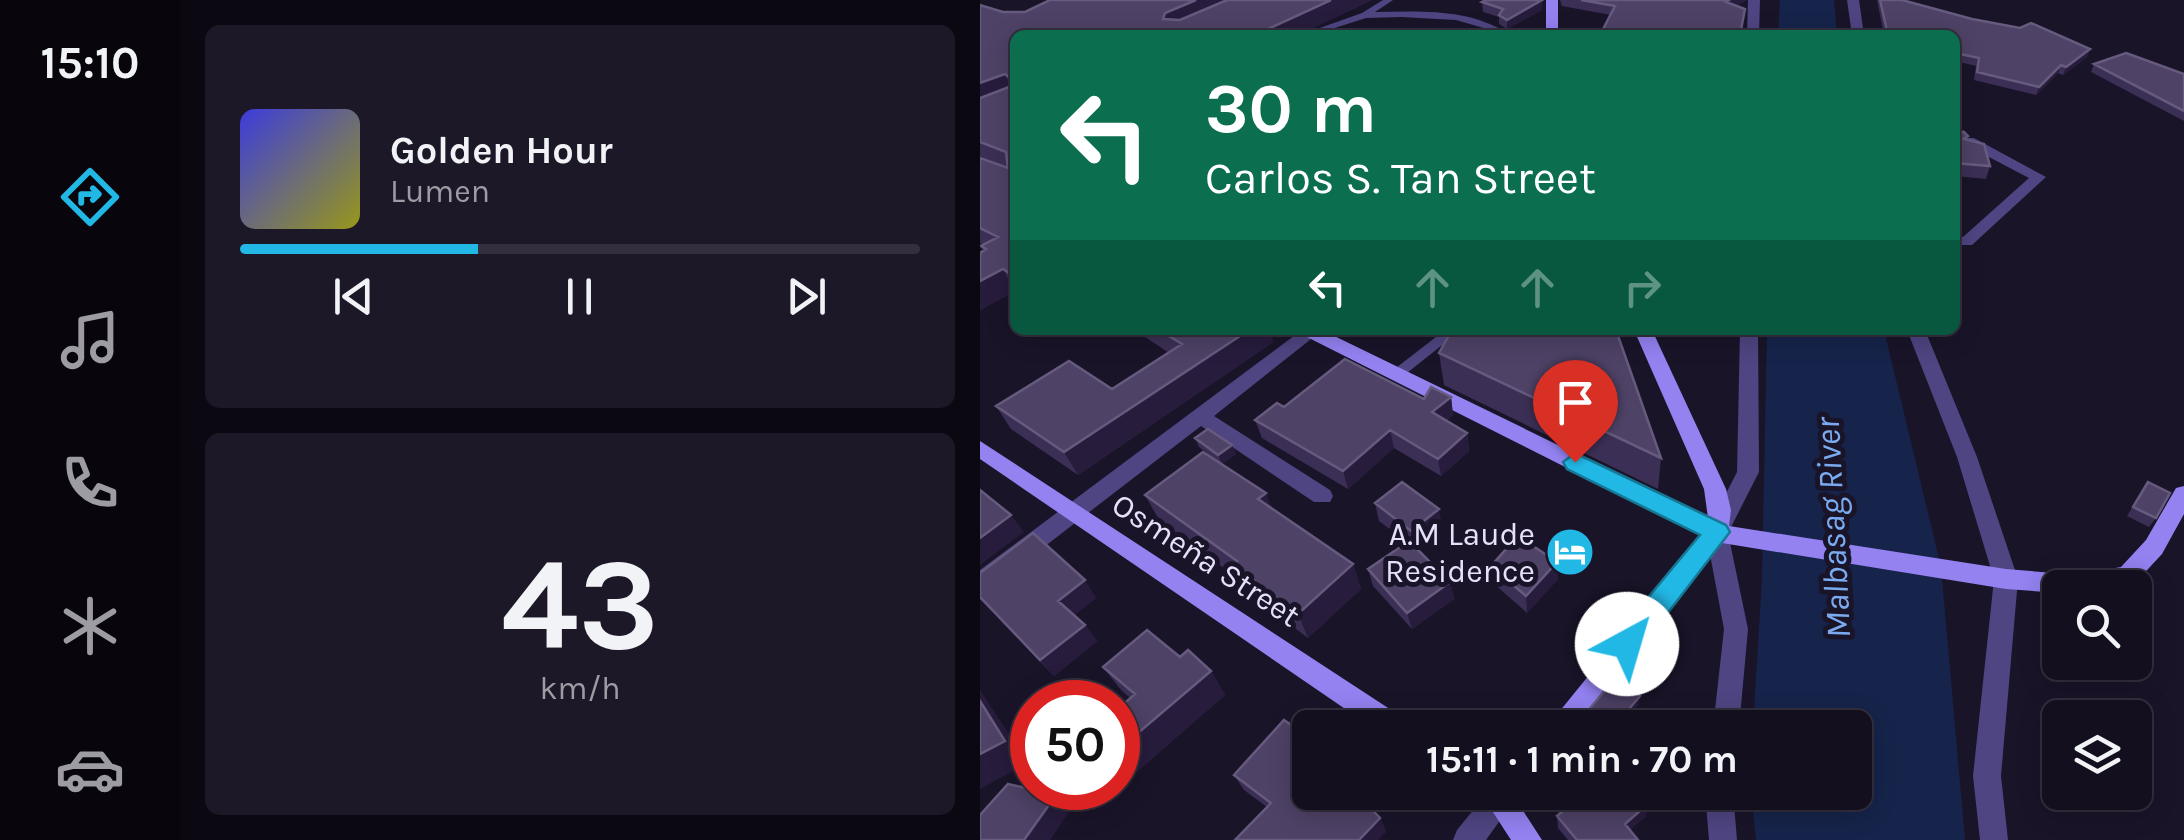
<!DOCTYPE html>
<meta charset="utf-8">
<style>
:root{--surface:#140f1f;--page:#1d1828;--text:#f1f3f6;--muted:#9d9ca4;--line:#332f3d;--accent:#22b8e5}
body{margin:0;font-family:Karla,sans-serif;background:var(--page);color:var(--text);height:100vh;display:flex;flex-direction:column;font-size:38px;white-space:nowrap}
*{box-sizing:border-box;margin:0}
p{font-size:32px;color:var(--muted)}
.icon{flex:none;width:55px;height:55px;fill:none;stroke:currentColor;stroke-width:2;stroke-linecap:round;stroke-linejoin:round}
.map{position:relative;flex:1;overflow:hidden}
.drawer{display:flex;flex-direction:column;gap:25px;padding:25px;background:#0b0811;width:800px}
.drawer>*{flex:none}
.hud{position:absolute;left:30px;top:30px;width:950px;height:305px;border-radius:15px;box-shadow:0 5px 25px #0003,0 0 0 2px var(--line);background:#0b6e4f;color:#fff;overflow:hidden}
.controls{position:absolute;left:1062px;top:570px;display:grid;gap:20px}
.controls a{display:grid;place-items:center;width:110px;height:110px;border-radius:15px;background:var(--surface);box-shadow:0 5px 25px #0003,0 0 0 2px var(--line);font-size:50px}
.speed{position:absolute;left:30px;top:680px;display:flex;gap:20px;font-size:50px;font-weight:700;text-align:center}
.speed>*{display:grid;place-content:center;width:130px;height:130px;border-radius:50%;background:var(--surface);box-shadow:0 5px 25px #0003,0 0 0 2px var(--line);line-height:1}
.speed .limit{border:15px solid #d22;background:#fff;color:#111}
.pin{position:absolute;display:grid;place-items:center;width:85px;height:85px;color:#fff;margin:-102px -42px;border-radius:50% 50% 50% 0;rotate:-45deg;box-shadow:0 0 10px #0007}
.pin .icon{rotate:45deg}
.me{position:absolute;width:110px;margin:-55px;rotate:39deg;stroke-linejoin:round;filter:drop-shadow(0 0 8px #0008)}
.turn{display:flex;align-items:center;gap:35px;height:210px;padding:0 30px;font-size:45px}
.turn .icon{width:130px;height:130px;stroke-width:2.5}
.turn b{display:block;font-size:70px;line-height:85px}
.lanes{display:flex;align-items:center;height:95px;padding:0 30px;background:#0003;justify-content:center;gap:50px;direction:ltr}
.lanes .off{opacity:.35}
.drawer .widget{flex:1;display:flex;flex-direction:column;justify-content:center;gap:15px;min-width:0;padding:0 35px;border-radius:15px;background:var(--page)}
.drawer .dial{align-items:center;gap:0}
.dial b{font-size:130px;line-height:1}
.song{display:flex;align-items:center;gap:30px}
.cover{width:120px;height:120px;border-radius:15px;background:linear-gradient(135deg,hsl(240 70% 55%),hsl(60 70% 35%))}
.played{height:10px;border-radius:5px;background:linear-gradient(90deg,var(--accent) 35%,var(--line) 35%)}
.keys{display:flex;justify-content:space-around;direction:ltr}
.trip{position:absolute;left:312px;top:710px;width:580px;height:100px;border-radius:15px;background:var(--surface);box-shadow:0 5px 25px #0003,0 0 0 2px var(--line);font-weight:700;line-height:100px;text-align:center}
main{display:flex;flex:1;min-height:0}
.tab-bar{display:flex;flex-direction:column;width:180px;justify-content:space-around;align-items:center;background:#08060c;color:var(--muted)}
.tab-bar .icon{width:70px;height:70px}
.tab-bar .current{color:var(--accent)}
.tab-bar b{font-size:45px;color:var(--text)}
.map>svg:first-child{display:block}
.water{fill:#16244b}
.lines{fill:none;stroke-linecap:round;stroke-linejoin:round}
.lane{fill:#4f4582;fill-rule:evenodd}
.street{fill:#4f4582;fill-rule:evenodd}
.secondary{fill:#9382f0;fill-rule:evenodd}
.wall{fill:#3c2f55}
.shaded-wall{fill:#271c3c}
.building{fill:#4e4266;stroke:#665b7e;stroke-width:2.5}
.route{fill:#22b8e5;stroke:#167895;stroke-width:2.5}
.labels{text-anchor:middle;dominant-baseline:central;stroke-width:10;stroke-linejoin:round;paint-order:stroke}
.poi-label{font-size:32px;fill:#e7e0fb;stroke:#1a1429;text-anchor:end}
.street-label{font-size:32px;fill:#e7e0fb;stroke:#1a1429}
.water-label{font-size:35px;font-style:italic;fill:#7aaaef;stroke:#1a1429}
</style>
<main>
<nav class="tab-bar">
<b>15:10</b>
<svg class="icon current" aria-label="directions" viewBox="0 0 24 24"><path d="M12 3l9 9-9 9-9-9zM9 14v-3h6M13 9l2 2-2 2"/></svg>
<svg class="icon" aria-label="music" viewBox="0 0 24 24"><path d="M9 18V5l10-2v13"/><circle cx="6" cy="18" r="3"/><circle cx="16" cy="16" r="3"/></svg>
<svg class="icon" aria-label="phone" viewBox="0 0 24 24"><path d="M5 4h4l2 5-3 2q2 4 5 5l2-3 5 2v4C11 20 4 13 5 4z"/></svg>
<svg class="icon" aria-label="climate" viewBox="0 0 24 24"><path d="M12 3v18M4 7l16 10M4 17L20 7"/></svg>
<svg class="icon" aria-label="car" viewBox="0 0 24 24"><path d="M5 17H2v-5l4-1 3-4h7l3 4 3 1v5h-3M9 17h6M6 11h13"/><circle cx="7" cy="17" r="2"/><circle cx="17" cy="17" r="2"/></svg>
</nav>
<section class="drawer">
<div class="widget">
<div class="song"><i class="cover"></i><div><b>Golden Hour</b><p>Lumen</p></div></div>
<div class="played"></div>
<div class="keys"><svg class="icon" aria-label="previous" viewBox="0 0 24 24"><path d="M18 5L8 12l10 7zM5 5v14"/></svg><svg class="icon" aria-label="pause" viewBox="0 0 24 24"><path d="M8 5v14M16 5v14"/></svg><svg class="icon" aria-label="next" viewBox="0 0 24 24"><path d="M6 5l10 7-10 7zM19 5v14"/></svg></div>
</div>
<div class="widget dial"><b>43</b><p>km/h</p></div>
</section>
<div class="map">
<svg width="1204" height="840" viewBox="0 0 1204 840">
<rect width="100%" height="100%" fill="#1a1429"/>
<path class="water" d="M800,0h54l3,35h-59z
M787,330h117l57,237 24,273h-209l-5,-47 104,-1v-64l-102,-1 9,-148z"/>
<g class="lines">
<path class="lane" d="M403,0h10l-18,12c45,-1 97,-4 135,23h-11l-12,-6 -31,-9 -55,-3 -35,1 -53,17h-13l62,-22z
M465,330h16l-59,47h-10l-2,-3 2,-3z"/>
<path class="street" d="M768,0h12l-1,35h-12z
M867,0h12l5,35h-12z
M984,138h10l72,39 -74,68h-17v-10l8,2 66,-59 -65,-34z
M322,330l18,2 -106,84 116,74 3,6 -3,6h-16l-113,-76 -213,164 -8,3v-23z
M760,330h18l1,142 -31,61 20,96 -9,99h-26l11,-99 -18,-96 31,-61z
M927,330h18l52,127 41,122 -17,197 7,64h-28l-7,-64 21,-197 -37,-122z
M508,792h26l2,6 -30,42h-33l4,-10z
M725,792h28l4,48h-28z"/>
<path class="secondary" d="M566,0h12v35h-12z
M318,330h24l386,188 -4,-29 -70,-159h18l74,159 5,21 -2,16 277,43 72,6 43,-8 25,-27 30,-52 8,-2v28l-22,40 -26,28 -22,6h-54v5l-54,-4 -284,-46 -146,185h-30l156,-192 -401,-202z
M0,441l425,278 4,9h-36l-393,-269z
M500,792h31l31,48h-31z"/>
</g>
<path class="wall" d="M392,0l-74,35h-283v256l-35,19 3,-59 -2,-5 3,-1 -4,-2v-238l23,7z
M580,0h187l-12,6 6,29h-141l11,-20 -49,-9z
M897,0h25l188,49 -3,8 -24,18 -5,-2 -22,22 -62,-15 2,-14 -21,-5v-26h-71z
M502,2l60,8 -35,19 -8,-5v-7l-16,-5z
M1114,64l90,10v47l-93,-49z
M975,131l11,8 24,27 -4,13 -31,-3z
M155,330h134l4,12 -195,133 -67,-46 -15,-23 116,-17 57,-36z
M404,330h56l-8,5z
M459,353l222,105 -3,31 -214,-104z
M471,397l2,18 -7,6 21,12 2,18 -28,25 -47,-28 -46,41 -86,-51 -7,-18 29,-13z
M215,438l37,7 4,9 -14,10 -23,-17z
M1168,482l8,36 -7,9 -22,-11z
M165,495l126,13 82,56 8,25 -53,49 -63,-48 -4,-9 -82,-61z
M395,503l67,23 -26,22 34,34 4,17 -42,30 -39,-43 -5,-17 39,-27 -28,-21z
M511,566l67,13 -31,34 -34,-30z
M0,573l116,25 -22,17 11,10 12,16 -43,35 -74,-77z
M200,657l31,14 14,24 -114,99h-9l-5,-6h21l12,-90 -9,-8 -18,-23z
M659,704l-20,24h-22l-10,-8v-8z
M254,775l76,17 70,26 6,14 -119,-25 -23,-17z
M577,816h89l-16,14 8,10h-70l-10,-12z"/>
<path class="shaded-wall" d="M216,0h47l-73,32 -7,-13 2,-6z
M351,0h41l-74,35h-43z
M563,0l-1,10 -35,19v-9z
M749,0h18l-22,11 1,-9z
M1110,49l-3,8 -24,18 3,-8z
M1081,65l-3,8 -22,22 3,-8z
M25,74l9,19 -34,13v-23z
M23,269l12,22 -35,19v-29z
M269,330h20l4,12 -195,133 -14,-23z
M471,397l2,18 -18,15 -3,-18z
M410,430l4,18 -46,41 -5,-18z
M487,433l2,18 -28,25 -3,-17z
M252,445l4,9 -14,10 -4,-9z
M286,493l10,26 -18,-20z
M459,509l3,17 -27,22 -4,-17z
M31,515l13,17 -44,33v-27z
M577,562l1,17 -31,34 -1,-17z
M373,564l8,25 -53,49 -10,-24z
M105,580l11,18 -25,19 -13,-16z
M470,582l4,17 -42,30 -5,-16z
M105,625l12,16 -43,35 -14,-16z
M231,671l14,24 -114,99 -5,-6h12v-38z
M0,690l48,73 -48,26z
M660,696l-1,8 -20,24h-6z
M76,795l15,14 -21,31h-26z
M668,804l-2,12 -22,20 1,-12z
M400,818l6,14 -8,8h-19z"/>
<path class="building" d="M70,0h146l-31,13 -2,6 17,1 47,-20h104l-76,35h-240v242l-12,-8 -23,12v-28l6,-4 -5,-3 17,-9 -18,-9v-70l28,10 -2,-16 -26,-10v-44l29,-11 1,-9 -5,-4 -25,9v-78l23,7h22z
M506,0h56l-35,20 -8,-5 4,-6 -21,-7z
M601,0h148l-3,2 19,7 -5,26h-15l-1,-5 -13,5h-111l15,-29z
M900,0h22l70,19 48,9 11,-5 59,26 -24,18 -5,-2 -22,22 -62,-15 2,-14 -24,-5v-18h-67z
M1146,53l58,21v37l-90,-47z
M975,131l9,1 4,4 -4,3 20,5 6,22 -35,-3z
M179,330h90l-185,122 -68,-46 73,-45 43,28 70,-45z
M472,330h164l45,128 -222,-105z
M365,359l79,40 7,-12 20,10 -19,15 35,21 -29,26 -48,-29 -47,41 -88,-51 22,-17 7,4z
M228,429l24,16 -14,10 -23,-17z
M223,452l63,41 -8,6 95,65 -55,50 -65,-49 4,-4 -92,-66z
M422,482l37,27 -28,22 -36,-28z
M1168,482l22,11 -14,25 -23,-11z
M0,490l31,25 -31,23z
M53,533l52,47 -27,21 27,24 -45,35 -60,-63v-24z
M538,536l39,26 -31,34 -35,-30z
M429,541l41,41 -43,31 -39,-44z
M167,630l33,27 8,-7 23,21 -93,79v-41l17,-15 -32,-27z
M635,678l25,18 -27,32h-6l-20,-16z
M0,701l25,40 -25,13z
M304,720l26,18v54h45l25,26 -21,22h-124l36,-37 -37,-28z
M28,784l48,11 -32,45h-44v-25z
M605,792h52l11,12 -23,20 13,16h-61l-20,-24z"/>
<path class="route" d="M595,453l151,72 4,7 -93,121 -10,4 -10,-4 -4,-9 4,-9 83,-100 -133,-66 -4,-7z"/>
<defs>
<g id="hotel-disc" transform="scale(2.5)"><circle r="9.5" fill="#22b8e5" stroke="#1a1429"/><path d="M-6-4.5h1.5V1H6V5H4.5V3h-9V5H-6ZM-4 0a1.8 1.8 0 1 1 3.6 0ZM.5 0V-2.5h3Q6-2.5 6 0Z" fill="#fff"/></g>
</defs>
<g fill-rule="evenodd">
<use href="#hotel-disc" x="590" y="552"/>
</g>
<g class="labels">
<g class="poi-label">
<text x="555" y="534">A.M Laude<tspan x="555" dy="37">Residence</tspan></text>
</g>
<g class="street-label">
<text transform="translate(226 560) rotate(33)">Osmeña Street</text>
</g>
<g class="water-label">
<text transform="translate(853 528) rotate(-93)">Malbasag River</text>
</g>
</g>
</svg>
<div class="controls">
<a><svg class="icon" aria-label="search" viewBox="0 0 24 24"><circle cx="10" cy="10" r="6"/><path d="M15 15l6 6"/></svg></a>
<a><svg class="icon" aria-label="layers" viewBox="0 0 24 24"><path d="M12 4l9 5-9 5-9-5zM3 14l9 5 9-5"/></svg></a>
</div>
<div class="speed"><div class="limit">50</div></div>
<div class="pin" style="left:595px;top:462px;background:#d93025"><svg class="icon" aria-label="arrive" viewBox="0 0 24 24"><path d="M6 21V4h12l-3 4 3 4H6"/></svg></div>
<svg class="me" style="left:647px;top:644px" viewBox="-20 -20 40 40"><circle r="19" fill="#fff"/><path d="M0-13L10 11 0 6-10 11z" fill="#22b8e5"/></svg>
<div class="trip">15:11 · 1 min · 70 m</div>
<div class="hud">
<div class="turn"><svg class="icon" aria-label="left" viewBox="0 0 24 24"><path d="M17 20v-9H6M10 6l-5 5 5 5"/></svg><div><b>30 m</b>Carlos S. Tan Street</div></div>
<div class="lanes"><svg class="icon" aria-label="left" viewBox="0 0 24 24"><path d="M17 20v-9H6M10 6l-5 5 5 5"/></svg><svg class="icon off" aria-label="ahead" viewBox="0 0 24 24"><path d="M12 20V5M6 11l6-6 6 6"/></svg><svg class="icon off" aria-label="ahead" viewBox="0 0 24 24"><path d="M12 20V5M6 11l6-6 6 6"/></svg><svg class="icon off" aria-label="right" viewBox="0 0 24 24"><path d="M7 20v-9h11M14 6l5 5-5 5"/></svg></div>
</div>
</div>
</main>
